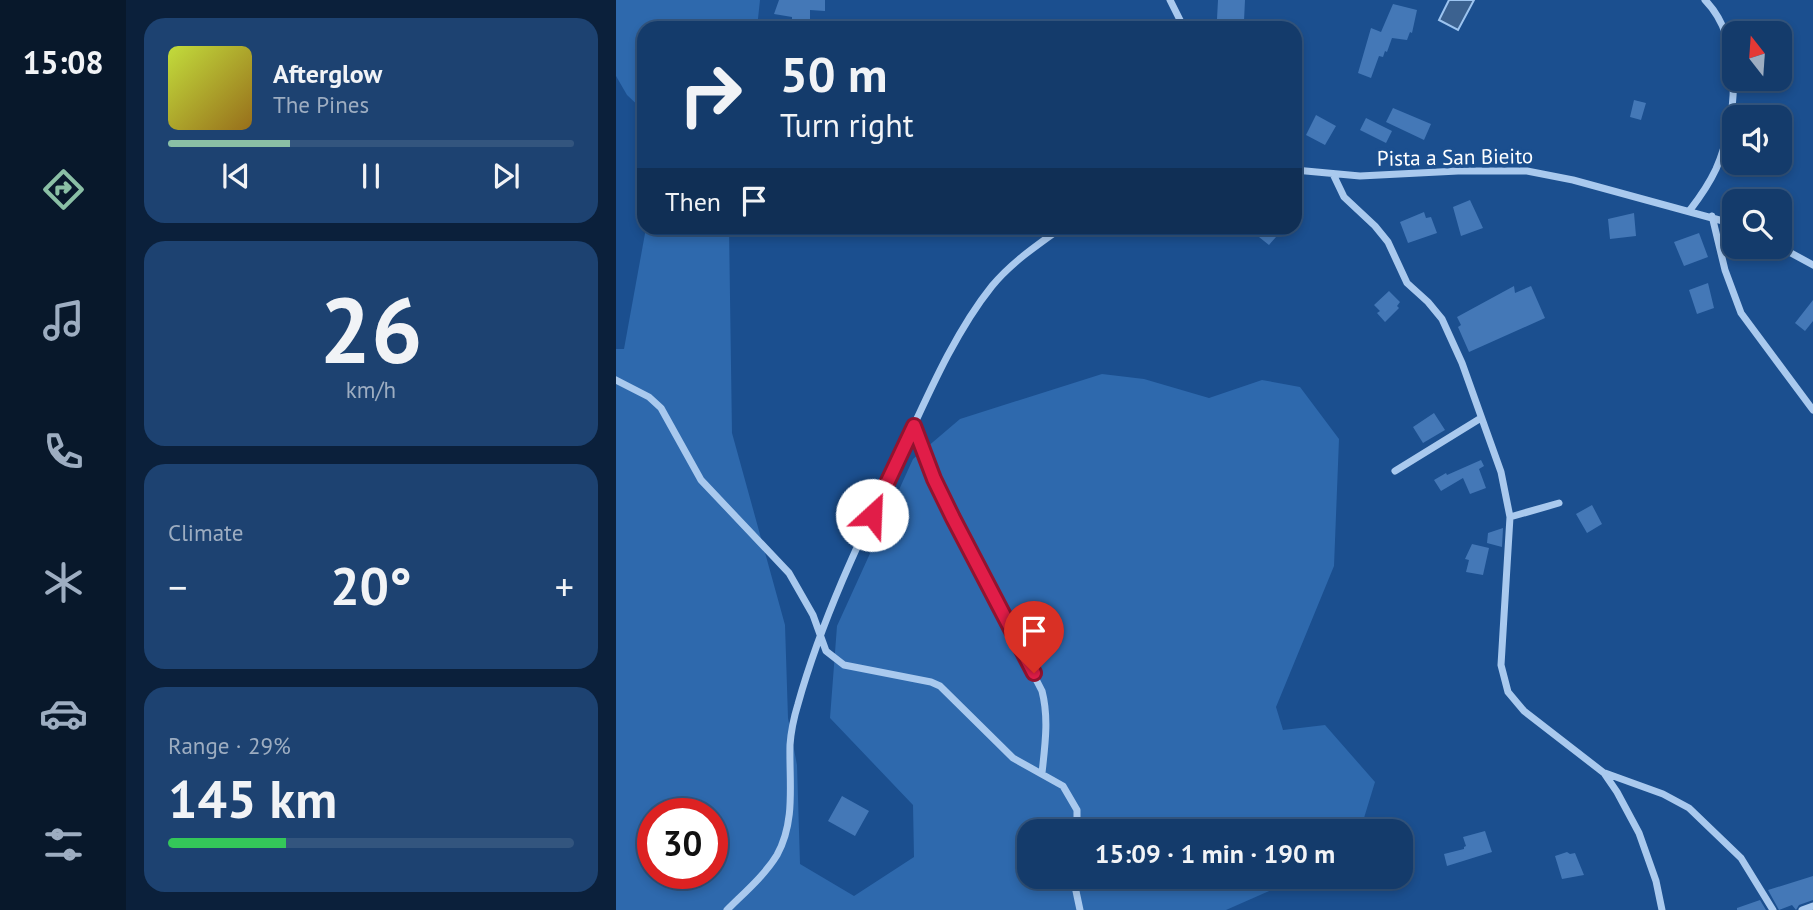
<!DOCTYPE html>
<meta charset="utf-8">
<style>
:root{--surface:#143b6b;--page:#1d4271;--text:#f1f3f6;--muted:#9dadc1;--line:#33557e;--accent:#8abfa5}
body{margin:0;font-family:"PT Sans",sans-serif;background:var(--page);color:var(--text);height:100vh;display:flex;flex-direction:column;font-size:26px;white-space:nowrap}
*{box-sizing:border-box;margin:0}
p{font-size:23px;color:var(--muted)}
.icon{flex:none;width:38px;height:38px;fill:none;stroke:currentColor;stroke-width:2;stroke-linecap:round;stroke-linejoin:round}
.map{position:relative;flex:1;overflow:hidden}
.side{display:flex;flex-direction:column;gap:18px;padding:18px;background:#0b203b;width:490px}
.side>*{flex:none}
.top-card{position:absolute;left:21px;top:21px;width:665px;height:214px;border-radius:21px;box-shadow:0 4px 10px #0003,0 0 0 2px var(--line);background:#143b6b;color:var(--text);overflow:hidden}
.needle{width:46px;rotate:343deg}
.tools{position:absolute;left:1106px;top:21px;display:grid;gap:14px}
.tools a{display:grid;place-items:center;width:70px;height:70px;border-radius:14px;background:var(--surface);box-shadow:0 4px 10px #0003,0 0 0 2px var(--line);font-size:35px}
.speed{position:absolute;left:21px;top:798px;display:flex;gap:14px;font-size:35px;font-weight:700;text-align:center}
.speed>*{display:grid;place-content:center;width:91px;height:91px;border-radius:50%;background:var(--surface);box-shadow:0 4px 10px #0003,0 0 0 2px var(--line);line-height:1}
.speed .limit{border:10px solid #d22;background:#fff;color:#111}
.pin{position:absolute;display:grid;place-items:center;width:60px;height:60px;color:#fff;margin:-72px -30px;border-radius:50% 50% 50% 0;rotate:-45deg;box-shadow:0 0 7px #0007}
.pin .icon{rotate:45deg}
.me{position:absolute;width:77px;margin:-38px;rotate:25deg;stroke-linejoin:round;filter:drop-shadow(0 0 5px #0008)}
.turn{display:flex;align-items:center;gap:24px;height:147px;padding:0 28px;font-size:32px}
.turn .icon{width:91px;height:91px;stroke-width:2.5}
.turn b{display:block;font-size:49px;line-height:60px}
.then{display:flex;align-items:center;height:66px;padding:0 28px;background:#0003;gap:14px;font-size:26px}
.big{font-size:52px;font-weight:700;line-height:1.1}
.side .tile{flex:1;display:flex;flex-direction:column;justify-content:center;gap:10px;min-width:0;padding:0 24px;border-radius:21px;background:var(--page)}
.side .dial{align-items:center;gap:0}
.dial b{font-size:91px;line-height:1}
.song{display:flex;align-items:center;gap:21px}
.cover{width:84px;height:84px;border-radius:10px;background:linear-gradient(135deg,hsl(70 70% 55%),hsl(40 70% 35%))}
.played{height:7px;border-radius:4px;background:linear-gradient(90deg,var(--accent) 30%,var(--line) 30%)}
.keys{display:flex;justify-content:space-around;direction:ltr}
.heat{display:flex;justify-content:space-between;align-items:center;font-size:38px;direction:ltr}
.charge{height:10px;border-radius:5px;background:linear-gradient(90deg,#34c759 29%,var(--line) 0)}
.trip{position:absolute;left:401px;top:819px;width:396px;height:70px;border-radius:21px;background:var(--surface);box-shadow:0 4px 10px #0003,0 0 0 2px var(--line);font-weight:700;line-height:70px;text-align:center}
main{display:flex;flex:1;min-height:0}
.menu{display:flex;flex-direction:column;width:126px;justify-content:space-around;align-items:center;background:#08182b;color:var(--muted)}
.menu .icon{width:49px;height:49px}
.menu .on{color:var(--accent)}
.menu b{font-size:32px;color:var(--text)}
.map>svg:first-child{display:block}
.green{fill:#2e69ad;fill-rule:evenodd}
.water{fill:#3c6290;stroke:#9cc4f0;stroke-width:2}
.building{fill:#4478b7}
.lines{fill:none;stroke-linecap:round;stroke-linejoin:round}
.minor{stroke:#a9c9ee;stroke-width:7}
.route-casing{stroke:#92132f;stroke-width:18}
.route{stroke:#e11d48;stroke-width:12}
.labels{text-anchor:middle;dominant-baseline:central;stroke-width:7;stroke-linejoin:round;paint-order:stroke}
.street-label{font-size:21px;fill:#fff;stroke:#1b4f8f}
</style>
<main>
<nav class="menu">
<b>15:08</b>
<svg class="icon on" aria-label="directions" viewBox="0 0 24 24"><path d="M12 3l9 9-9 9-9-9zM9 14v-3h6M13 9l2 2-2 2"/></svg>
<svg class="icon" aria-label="music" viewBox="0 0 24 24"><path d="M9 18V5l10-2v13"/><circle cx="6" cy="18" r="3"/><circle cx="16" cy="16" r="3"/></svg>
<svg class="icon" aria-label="phone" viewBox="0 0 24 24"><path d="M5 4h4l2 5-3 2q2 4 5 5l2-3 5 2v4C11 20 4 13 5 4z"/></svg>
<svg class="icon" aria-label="climate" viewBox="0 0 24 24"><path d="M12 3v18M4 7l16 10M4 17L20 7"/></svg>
<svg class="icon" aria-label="car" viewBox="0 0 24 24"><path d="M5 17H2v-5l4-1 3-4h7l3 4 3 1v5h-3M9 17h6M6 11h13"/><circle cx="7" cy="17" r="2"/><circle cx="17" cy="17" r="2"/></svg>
<svg class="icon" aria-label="filters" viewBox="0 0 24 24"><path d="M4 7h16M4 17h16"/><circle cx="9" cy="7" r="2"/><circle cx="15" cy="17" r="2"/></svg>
</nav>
<section class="side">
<div class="tile">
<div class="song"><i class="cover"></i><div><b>Afterglow</b><p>The Pines</p></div></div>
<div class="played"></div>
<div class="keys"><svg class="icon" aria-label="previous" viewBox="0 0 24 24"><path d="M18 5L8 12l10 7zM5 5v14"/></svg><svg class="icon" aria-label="pause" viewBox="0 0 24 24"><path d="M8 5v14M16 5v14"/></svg><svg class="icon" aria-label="next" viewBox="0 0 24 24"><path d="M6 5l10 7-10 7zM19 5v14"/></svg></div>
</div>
<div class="tile dial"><b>26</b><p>km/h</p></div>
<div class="tile"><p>Climate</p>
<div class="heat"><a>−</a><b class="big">20°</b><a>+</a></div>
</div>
<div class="tile"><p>Range · 29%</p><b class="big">145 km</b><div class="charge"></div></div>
</section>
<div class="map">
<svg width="1197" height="910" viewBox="0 0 1197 910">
<rect width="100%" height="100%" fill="#1b4f8f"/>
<path class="green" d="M0,0h144l-3,28h-113v83l-17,-16 -11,-19z
M30,228h83l3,205 53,192 3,93 9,47 3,99 54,32 60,-39 -1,-52 -83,-87 7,-92 76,-167 47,-40 142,-45 42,5 65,19 53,-18 38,7 39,52 -5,127 -58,141 7,23 42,-5 50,57 -15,49h-331v46h272l-75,33h-610v-561h8zM37,814h59v59h-59z"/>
<path class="water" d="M833,0h25l-16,30 -19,-10z"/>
<path class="building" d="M163,0h46v11l-15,-1v14l-18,-3v-4l-18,-3z
M602,0h27l-1,21 -27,-2z
M777,4l24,6 -5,23 -2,-1 -3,8 -15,-2 -5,14 -2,-1 -2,6 -4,-1 -8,22 -13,-5 13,-45 10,4z
M1018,100l12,3 -5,17 -11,-3z
M777,108l38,16 -7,16 -38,-18z
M700,115l20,11 -11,19 -19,-10z
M750,118l26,13 -6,12 -26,-13z
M854,200l13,28 -22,8 -8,-29z
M808,212l2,6 5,-1 6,16 -29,10 -8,-21z
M1018,213l2,23 -26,3 -2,-20z
M643,228h25l-15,17 -15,-12z
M1083,233l9,24 -24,9 -10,-24z
M1092,283l6,25 -17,6 -8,-24z
M898,286l1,7 16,-7 14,32 -76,34 -11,-25 3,-2 -4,-8z
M773,291l11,11 -3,4 2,2 -14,14 -8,-9 3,-2 -6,-6z
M1197,300v21l-8,10 -10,-8z
M818,413l11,17 -22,13 -10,-16z
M865,460l3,6 -5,3 7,19 -16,6 -7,-16 -22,13 -7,-11 12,-7 1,2z
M976,505l10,19 -15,9 -11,-19z
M887,528l-1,19 -15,-4 1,-10z
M856,544l17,4 -6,27 -17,-3 3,-12 -4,-1z
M226,796l27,15 -14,25 -27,-15z
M869,831l7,21 -45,14 -3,-12 20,-5v-2l2,-1 -3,-9z
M951,852l3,2 5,-1 9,22 -22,4 -7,-23z
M1197,876v24l-14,5 -3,5 -4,-5 -13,5 -11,-20z
M1144,900l6,10h-29v-2z"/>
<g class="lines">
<path class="minor" d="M554,0l14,28
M679,170l65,6 98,-5h69l46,9 161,44
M717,174l11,23 31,29 13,16 19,41 21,19 14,17 20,44 39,109 9,45 -9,148 7,27 16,19 80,62 13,19 22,41 17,48 6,29
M1074,210c10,-13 19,-26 26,-41 21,-48 29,-128 -11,-169
M1096,216l13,54 16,43 72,97
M1164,247l33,18
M0,380l33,17 12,11 40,72 88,93 24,42 13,36 18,14 87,17 9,4 73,72 50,28 14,24v21
M298,426l20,53 19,39 89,173c7,27 3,54 0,82
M779,471l86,-53
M894,517l49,-14
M989,773l58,21 26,14 52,50 32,52
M457,877l7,33
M111,910c17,-17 38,-35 50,-55 19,-34 12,-73 13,-110 1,-14 4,-28 8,-41 25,-89 66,-173 105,-255 25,-54 52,-117 89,-163 19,-23 45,-41 69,-58
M1186,910l11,-4"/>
</g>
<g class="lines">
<g class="route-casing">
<path id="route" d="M256,515l42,-89 20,53 19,39 81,155"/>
</g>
<use href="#route" class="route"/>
</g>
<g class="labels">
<g class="street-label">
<text transform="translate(839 157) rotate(-1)">Pista a San Bieito</text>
</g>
</g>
</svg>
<div class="tools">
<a><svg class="needle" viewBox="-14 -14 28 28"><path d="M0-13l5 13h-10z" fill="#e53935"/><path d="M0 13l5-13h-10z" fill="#9dadc1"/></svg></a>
<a><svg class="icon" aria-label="sound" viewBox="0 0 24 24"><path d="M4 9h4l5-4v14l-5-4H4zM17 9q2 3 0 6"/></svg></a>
<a><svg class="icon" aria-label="search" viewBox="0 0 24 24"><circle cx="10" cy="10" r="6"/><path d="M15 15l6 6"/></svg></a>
</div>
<div class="speed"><div class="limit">30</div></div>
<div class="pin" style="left:418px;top:673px;background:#d93025"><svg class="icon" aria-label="arrive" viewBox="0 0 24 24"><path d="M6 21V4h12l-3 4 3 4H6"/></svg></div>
<svg class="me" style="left:256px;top:515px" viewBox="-20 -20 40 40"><circle r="19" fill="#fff"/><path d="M0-13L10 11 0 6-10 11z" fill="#e11d48"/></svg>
<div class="trip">15:09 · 1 min · 190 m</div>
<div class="top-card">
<div class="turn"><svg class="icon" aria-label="right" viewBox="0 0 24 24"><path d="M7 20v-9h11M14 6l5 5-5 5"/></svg><div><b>50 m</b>Turn right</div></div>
<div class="then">Then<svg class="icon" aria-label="arrive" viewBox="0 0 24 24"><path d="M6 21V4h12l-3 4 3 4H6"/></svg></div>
</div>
</div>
</main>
